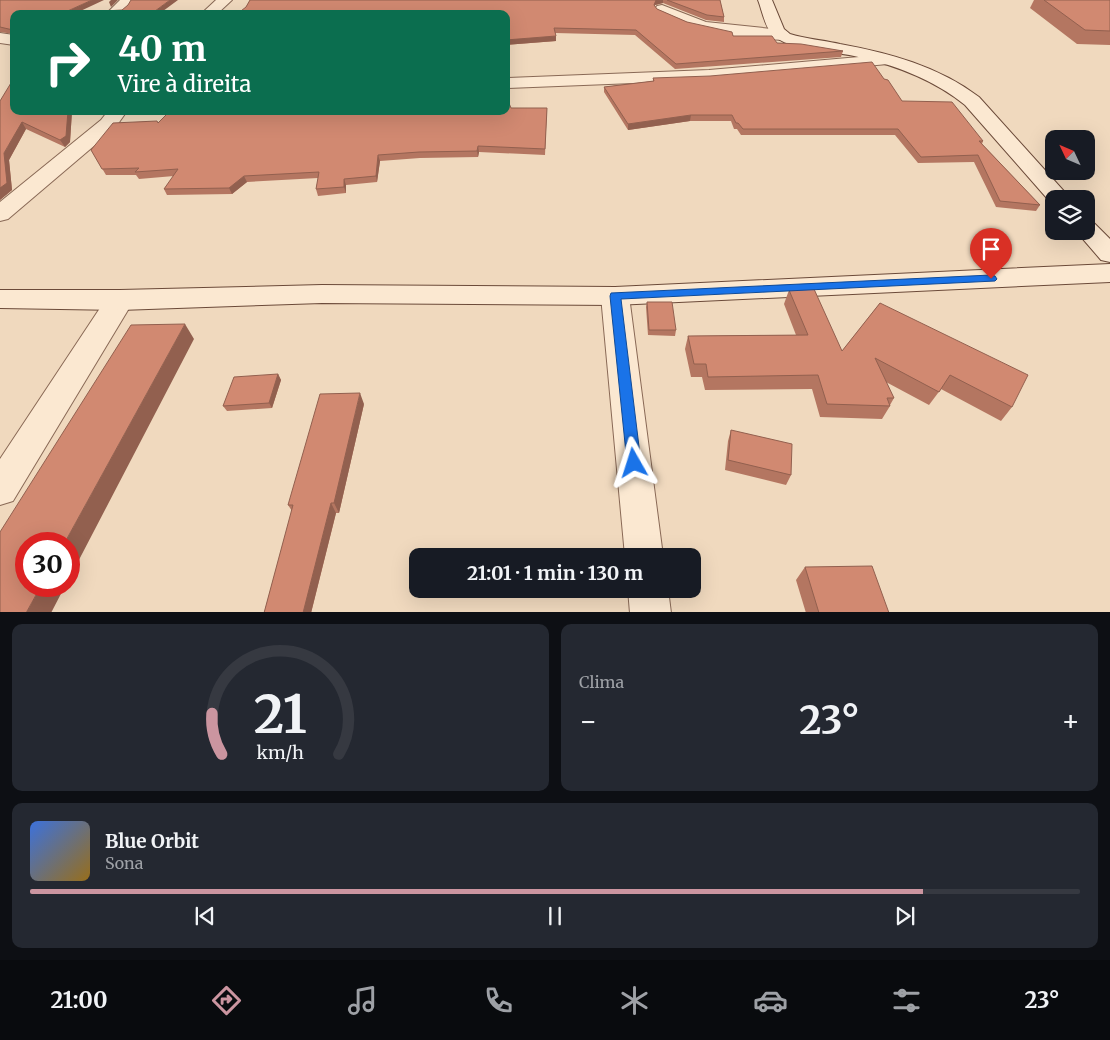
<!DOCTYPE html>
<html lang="pt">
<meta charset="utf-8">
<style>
:root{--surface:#171b24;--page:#242831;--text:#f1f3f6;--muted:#9ea1a6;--line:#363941;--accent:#cb95a0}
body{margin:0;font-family:Merriweather,serif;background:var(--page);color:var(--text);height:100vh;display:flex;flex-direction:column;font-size:19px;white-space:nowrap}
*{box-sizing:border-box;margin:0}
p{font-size:16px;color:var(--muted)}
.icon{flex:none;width:28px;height:28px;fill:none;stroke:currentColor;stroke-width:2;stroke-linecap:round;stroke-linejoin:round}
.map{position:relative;height:612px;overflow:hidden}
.details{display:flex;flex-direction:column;gap:12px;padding:12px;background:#0d0f14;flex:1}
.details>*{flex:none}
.top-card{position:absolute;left:10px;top:10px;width:500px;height:105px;border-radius:10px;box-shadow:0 5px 20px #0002;background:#0b6e4f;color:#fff;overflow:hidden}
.needle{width:32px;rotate:314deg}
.tools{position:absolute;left:1045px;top:130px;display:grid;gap:10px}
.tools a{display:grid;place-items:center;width:50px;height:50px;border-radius:10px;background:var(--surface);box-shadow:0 5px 20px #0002;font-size:25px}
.speed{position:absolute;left:15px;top:532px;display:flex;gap:10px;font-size:25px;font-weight:700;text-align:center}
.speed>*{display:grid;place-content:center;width:65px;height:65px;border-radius:50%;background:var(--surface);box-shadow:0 5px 20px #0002;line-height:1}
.speed .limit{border:8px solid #d22;background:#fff;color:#111}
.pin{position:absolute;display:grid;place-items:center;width:42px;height:42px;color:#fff;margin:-51px -21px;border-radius:50% 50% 50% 0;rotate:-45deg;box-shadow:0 0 5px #0007}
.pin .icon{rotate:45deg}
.me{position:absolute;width:55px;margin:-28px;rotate:354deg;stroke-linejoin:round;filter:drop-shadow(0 0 4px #0008)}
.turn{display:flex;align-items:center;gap:18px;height:105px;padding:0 25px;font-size:22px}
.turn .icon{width:65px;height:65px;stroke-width:2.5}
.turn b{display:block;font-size:35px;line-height:42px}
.big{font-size:38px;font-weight:700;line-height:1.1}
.details .tile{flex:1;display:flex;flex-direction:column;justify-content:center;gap:8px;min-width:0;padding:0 18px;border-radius:10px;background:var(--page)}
.details .dial{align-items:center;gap:0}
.dial svg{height:130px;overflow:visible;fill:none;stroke:var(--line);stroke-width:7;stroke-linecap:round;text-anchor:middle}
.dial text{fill:var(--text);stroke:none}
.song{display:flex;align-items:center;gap:15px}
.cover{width:60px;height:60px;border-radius:8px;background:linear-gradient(135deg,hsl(220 70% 55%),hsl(40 70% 35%))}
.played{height:5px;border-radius:2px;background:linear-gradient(90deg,var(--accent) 85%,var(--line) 85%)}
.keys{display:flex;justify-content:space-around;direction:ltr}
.heat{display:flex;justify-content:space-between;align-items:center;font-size:28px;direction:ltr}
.details .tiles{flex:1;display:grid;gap:12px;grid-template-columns:1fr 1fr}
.tile:last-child{grid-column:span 2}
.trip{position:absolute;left:409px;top:548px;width:292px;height:50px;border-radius:10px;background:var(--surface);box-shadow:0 5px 20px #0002;font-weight:700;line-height:50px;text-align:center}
.menu{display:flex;height:80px;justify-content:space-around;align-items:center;background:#090b0e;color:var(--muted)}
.menu .icon{width:35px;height:35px}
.menu .active{color:var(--accent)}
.menu b{font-size:22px;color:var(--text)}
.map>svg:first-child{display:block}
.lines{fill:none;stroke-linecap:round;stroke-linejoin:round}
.street-casing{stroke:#896956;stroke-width:2}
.secondary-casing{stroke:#6b4a39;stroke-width:2}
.street{fill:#fbe8d1;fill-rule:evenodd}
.secondary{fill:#fbe8d1;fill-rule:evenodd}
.wall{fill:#b47661}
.shaded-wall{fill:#92604f}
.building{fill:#d18971;stroke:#92604f}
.route{fill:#1a73e8;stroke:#114b97}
</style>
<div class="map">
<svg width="1110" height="613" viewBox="0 0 1110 613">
<rect width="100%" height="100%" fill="#f0d9be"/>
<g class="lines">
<g class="street-casing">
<path id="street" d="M120,0h14c-8,15 -12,14 -28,14z
M216,0h16l-15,14h-16z
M662,5l44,17 76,8 5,2 3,3 -3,3 -5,2c-43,-3 -87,-5 -125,-28l-2,-3 2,-3z
M0,33l14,2v10l-14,-2z
M882,55l6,1 2,4 -2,4 -179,16 -203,8v-10l203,-8z
M108,111h19l-12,17 -107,91 -8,2v-19l101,-82z
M615,287l10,2 4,7 34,260h-38l-24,-260 4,-7z
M120,290l10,3 4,7 -121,201 -13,4v-46l110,-166z
M628,589h40l3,24h-41z"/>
</g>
<g class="secondary-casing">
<path id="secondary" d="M758,0h14l12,29 6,5c16,5 33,6 50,10 49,9 98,22 139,53l92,102h-17v5h-2l-87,-99c-32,-26 -70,-40 -111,-49 -23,-5 -64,-5 -81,-21 -8,-7 -11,-25 -15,-35z
M1086,221l8,2 16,16v23l-9,-2 -25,-29h10z
M1110,264v18l-495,23 -293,-2 -202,7 -120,-2v-18h120l202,-5 293,2z"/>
</g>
<use href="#street" class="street"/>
<use href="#secondary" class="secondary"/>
</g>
<path class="wall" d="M0,0l14,14v20l-14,-2z
M250,0h470l4,17v5l-18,-2 -43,-17 -8,2v1l2,3 30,13 46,14 44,7 66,8 -2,6 -166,12 -40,-34 -80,-2 1,8 -50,4v-31l-260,-7z
M1034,0h76v45l-33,-1 -47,-36z
M653,78l231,1 18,22 81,40 -1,3 58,61 -4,6 -40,-4 -22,-45 -56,1 -23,-28h-154l-4,-6h-3l-3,-8h-41l-62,9 -24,-38v-5l49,-6z
M511,108h36l-2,47 -66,-3 -1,5 -58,1 -40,3 -3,21 -31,3v8l-28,3 -2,-7 2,-11 -71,4 -15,12 -65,1 -3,-6 10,-13 -35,3 -3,-4h-30l-15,-25 67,-27z
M14,111h58l-2,31 -5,5 -39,-18 -17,31 3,30 -12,10z
M789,290l53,61 38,-48 132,104 -11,14 -60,-32 -12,16 -43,-23 8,16 -4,7v1l-8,13 -62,-2 -8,-28 -107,1 -3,-13h-11l-6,-28 3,-13 108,-1 -12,-31z
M647,302l29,28 -1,6 -27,-1 -2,-28z
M278,374l3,6 -9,28 -45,3 -4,-5z
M364,404l-25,109h-3l-25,100h-47l28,-102 -4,-6z
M731,430l60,45 -5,10 -61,-15 3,-29z
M805,567l84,46h-83l-10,-33z"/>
<path class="shaded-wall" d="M92,0h12l-30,14h-13z
M111,0h7l-7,7 -2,-5z
M170,0h8l-19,14h-8z
M656,0h7v3l-8,2 -2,5 1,-5z
M556,36v5l-50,4v-5z
M68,111h4l-2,31 -5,5 -5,-7z
M691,115l-1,6 -62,9v-6z
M22,122l4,7 -17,31 3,30 -12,10v-12l4,-35z
M478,146l1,6 -1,5 -1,-6z
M378,155l2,6 -3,21 -1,-6z
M244,176l3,6 -15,12 -3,-6z
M344,179l2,6v8l-2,-6z
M185,324l9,15 -125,240v-35h-5z
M278,374l3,6 -9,28 -3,-5z
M360,393l4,11 -25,109 -5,-10z
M331,503l5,10 -25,100h-8z
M41,586h24l-14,27h-25z"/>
<path class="building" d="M0,0h92l-31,14h-47v16h-1l-13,-3z
M131,0h39l-19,14h-48l1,-3 18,-1 6,-5z
M250,0h406l-2,5 3,4 30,13 45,10 1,4h39l5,7 24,1 42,7 -167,13 -40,-34 -82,-2 2,8 -50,4v-26h-269l9,-7z
M667,0h53l4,17 -17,-2z
M1044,0h66v31l-25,-1z
M872,62l12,17 4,1 14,21 50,1 31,39h-4l61,64 -40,-4 -22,-46 -57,2 -23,-28h-155l-5,-6h-2l-4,-8h-41l-63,9 -24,-37 50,-6 -1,-3 57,-2z
M14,78v33h54l-2,25 -6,4 -38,-18 -18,31 3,30 -7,5v-87z
M506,96l5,12h36l-2,41 -67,-3 -1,5 -58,1 -41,3 -2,21 -32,3v8l-28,2 3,-17 -75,4 -15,12 -65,1 14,-20 -43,3 4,-4 -37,1 -11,-19 22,-27 44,-2 1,2 12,-12h336z
M814,289l28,62 38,-48 148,72 -16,32 -62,-32 -11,17 -64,-34 19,40h-7l3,8 -63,-2 -9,-29 -110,2 -2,-13h-12l-6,-28 120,-1 -19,-45z
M647,302h25l4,28h-27z
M185,324l-121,220h-38v42h15l-15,27h-26v-81l131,-207z
M278,374l-9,29 -46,3 11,-29z
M360,393l-26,110h-3l-28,110h-39l29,-108h-5l32,-111z
M731,430l61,14 -1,31 -63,-15z
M872,566l17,47h-70l-14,-46z"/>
<path class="route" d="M991,275l4,1 2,3 -2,2 -374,18 20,164 -2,5 -5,2 -5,-2 -2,-5 -17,-167 1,-3z"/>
</svg>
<div class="tools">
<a><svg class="needle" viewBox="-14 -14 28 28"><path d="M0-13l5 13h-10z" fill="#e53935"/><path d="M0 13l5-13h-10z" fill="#9ea1a6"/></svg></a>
<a><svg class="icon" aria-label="layers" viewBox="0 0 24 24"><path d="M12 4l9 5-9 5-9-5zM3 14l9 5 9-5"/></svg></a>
</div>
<div class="speed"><div class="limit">30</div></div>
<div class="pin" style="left:991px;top:279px;background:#d93025"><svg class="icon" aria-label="arrive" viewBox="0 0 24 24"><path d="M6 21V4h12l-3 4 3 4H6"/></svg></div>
<svg class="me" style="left:634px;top:463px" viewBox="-20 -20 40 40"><path d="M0-17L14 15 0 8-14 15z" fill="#1a73e8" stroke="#fff" stroke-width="4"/></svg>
<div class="trip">21:01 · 1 min · 130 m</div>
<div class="top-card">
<div class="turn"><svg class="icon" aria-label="right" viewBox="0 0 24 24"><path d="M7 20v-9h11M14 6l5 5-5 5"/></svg><div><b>40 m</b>Vire à direita</div></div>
</div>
</div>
<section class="details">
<div class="tiles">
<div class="tile dial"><svg viewBox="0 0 100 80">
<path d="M14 69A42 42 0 1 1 86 69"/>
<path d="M14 69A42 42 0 0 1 8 44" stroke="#cb95a0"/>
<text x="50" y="56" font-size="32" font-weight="700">21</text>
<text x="50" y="72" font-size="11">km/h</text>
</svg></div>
<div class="tile"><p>Clima</p>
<div class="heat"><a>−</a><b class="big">23°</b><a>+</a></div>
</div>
<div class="tile">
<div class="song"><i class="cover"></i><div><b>Blue Orbit</b><p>Sona</p></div></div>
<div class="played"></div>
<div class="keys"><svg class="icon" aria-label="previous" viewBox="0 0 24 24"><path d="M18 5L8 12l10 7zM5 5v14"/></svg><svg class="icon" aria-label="pause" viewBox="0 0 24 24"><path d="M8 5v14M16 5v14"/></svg><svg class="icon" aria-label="next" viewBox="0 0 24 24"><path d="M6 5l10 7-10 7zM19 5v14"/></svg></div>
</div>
</div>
</section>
<nav class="menu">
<b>21:00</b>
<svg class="icon active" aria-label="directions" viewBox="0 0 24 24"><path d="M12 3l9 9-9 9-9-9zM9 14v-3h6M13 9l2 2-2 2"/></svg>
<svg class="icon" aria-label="music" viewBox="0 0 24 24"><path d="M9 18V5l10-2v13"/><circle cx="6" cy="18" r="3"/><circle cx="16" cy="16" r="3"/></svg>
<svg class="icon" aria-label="phone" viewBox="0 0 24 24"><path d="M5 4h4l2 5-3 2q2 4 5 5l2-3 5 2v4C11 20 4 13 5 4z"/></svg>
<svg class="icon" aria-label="climate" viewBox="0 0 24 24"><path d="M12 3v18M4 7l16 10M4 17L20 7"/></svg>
<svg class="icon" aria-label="car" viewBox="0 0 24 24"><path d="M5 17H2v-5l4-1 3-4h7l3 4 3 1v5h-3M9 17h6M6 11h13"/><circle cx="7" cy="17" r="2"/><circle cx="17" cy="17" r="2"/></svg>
<svg class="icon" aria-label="filters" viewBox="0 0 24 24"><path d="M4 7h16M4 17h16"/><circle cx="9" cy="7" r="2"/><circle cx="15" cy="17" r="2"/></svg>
<b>23°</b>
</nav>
